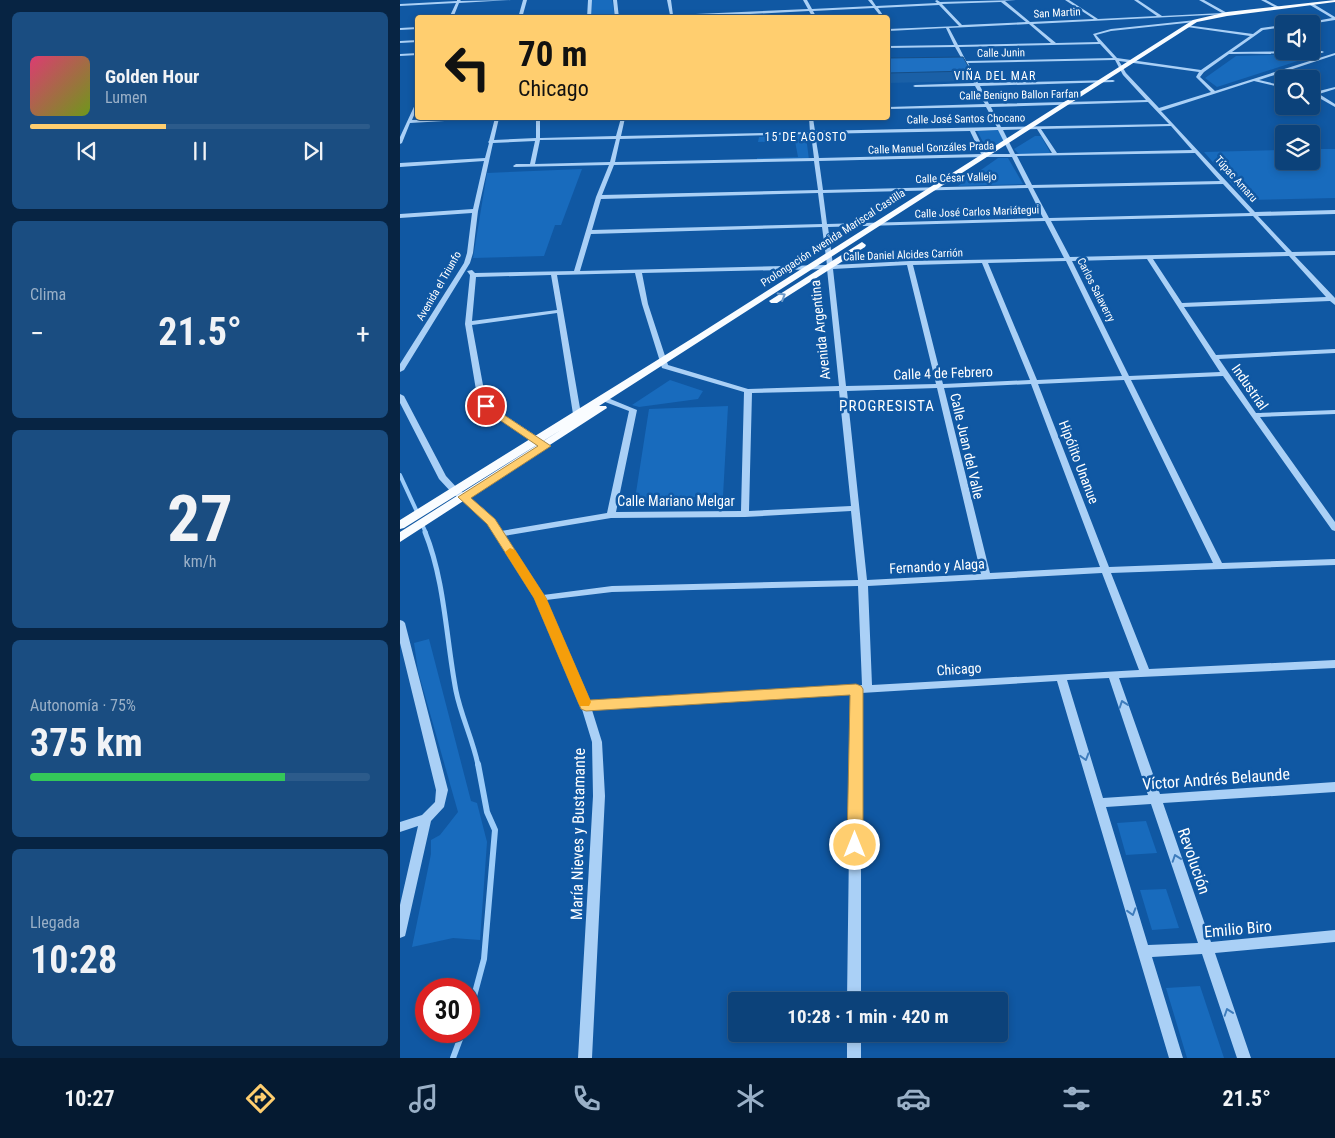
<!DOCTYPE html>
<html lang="es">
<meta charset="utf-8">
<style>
:root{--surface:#0c427a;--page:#1a4d81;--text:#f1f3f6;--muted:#9ab0c7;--line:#2c5b8b;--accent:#ffce6f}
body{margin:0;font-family:"Roboto Condensed",sans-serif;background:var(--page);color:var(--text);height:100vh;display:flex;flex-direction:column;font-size:19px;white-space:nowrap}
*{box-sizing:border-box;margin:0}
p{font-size:16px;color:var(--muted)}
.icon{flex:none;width:28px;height:28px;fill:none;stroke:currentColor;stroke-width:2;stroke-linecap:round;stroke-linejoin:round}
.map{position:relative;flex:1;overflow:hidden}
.panel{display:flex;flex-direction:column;gap:12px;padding:12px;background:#072443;width:400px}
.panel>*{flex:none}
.top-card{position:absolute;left:15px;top:15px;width:475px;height:105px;border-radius:5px;box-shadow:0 2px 8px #0003,0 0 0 1px var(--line);background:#ffce6f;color:#111;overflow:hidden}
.tools{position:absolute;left:875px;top:15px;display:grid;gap:10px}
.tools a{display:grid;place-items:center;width:45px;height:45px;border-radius:5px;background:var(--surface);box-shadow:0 2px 8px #0003,0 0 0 1px var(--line);font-size:25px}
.speed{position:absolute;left:15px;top:978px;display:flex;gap:10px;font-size:25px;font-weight:700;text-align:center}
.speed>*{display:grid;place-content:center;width:65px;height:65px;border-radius:50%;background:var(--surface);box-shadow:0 2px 8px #0003,0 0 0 1px var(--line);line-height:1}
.speed .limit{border:8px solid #d22;background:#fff;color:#111}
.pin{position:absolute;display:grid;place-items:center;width:42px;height:42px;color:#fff;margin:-21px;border:2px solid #fff;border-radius:50%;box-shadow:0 1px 5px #0007}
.me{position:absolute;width:55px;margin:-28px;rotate:0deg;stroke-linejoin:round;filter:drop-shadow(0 0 4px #0008)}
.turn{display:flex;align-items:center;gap:18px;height:105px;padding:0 20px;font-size:22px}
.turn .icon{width:65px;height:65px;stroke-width:2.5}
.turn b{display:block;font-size:35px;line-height:42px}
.big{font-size:38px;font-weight:700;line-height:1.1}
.panel .widget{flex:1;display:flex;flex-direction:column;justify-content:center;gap:8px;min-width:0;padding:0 18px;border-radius:8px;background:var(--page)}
.panel .dial{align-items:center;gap:0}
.dial b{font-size:65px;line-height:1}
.song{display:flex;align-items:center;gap:15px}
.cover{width:60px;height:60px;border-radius:8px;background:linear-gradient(135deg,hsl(340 70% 55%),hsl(80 70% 35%))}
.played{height:5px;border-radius:2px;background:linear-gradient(90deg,var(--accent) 40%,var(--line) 40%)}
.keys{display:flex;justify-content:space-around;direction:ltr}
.heat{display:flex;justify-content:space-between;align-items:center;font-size:28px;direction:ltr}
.charge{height:8px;border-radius:4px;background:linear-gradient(90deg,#34c759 75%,var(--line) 0)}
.trip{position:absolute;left:328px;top:992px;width:280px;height:50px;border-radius:5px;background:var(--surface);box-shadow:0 2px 8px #0003,0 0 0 1px var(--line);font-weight:700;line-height:50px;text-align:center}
.dock{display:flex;height:80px;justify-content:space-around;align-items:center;background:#051a31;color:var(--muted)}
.dock .icon{width:35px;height:35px}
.dock .selected{color:var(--accent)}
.dock b{font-size:22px;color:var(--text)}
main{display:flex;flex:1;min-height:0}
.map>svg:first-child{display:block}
.green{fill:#186bbd}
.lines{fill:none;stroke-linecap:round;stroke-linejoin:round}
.stream-far2{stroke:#9cccf9;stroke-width:4}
.stream-far1{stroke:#9cccf9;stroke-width:5}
.stream{stroke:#9cccf9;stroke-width:6}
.minor{fill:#aad0f6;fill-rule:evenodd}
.major{fill:#f9fcff;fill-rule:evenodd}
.wall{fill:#1a60a7}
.building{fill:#1e70c2;stroke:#154e88}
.oneway{stroke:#6d9ac8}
.oneway2{stroke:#3e7cbc}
.route{fill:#ffce6f;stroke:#a68648}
.slow{fill:#f59e0b}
.labels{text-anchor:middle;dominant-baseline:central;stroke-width:5;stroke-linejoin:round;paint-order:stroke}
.far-street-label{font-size:11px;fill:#fff;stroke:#1058a3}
.far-neighbourhood-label{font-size:12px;letter-spacing:1px;fill:#fff;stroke:#1058a3}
.street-label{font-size:14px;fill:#fff;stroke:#1058a3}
.neighbourhood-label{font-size:15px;letter-spacing:1px;fill:#fff;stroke:#1058a3}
.near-street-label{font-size:16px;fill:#fff;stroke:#1058a3}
</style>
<main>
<section class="panel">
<div class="widget">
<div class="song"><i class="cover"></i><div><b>Golden Hour</b><p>Lumen</p></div></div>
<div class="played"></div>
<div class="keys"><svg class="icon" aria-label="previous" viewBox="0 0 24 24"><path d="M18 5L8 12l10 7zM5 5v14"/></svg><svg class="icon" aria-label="pause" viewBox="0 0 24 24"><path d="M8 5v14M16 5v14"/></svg><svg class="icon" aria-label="next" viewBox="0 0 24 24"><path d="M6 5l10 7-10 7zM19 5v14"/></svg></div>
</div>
<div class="widget"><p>Clima</p>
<div class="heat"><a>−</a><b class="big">21.5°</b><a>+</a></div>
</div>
<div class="widget dial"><b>27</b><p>km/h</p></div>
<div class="widget"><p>Autonomía · 75%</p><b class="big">375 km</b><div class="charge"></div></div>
<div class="widget"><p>Llegada</p><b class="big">10:28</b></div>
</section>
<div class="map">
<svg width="935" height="1058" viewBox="0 0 935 1058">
<rect width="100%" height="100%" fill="#1058a3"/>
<path class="green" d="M192,0h20l3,17h-24z
M910,54l3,2 -96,31 -12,-9 31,-22z
M599,130l6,12 -14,7h-4l-10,-18z
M403,135l3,1 3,24 -52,2v-4l41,-1 -3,-16 -37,1 1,-5z
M635,136h6l10,18h-32l-5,-5z
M911,149h24v49l-89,2 -42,-48 80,-2v11h27z
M598,158h10l15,26 -65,2z
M182,169l-21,56h-6l-11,31 -71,2 14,-85z
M270,380l33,11 -5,8 -59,8 -7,-2z
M328,406l-5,90 -88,3 14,-90z
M29,639l42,162 6,2 10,39 -7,98 -27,-2 -41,9 19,-93v-14l9,-5 18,-23 -40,-141 -4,-28z
M746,821l11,32 -31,2 -9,-32z
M766,889l13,39 -27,2 -12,-40z
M800,986l24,72h-37l-21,-70z"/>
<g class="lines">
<path class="stream-far2" d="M0,475l18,39
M21,522l5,11"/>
<path class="stream-far1" d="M25,532c20,49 21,107 31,159 5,25 17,49 22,74"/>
<path class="stream" d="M69,1015l15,-56 11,-129 -8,-18 -9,-48
M53,1058l10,-27"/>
<path class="minor" d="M57,0h4l-1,1 51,-1 -52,3 -6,15h-4l7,-15 -56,3v-2l57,-3z
M123,0h4l-5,18h-4z
M188,0h4l-1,18h-4z
M213,0h4l2,18h-4z
M267,0h4l2,15 135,-6 -5,-9h4l5,9 61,-3 -5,-6h4l4,6 61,-3 -2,-2 2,-1 3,2 76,-2 -11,1 25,21 64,-3 -29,-19h4l29,19 59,-3 -23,-16h4l24,16 60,-3 -23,-13h5l25,14 -196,10 23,19 42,-1 -5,-8 18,-5 85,-9 -1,2 -84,9 -15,4 21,23 84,12 49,-34 -63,-9 -1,-2 67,9 8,-6 23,-3v2l-21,3 -31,22 90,-1 2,1 -2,1 -93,1 -25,18 -4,5 15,14 120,-38v2l-76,25 25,6v2l-30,-7 -93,30 94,101 80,-2v4l-77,2 34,36 43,-1v4l-40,1 40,42v7l-5,-4 -146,6 32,48 119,-6v4l-116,6 37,54 79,-3v4l-75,3 75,105v9l-3,-1 -109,-154 -92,4 91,183 113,-4v6l-224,8 38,96 186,-9v8l-216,10 41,116 175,-12v10l-172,11 48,139 124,-12v12l-120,11 36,105h-14l-35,-104 -50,3 31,101h-14l-112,-377 -196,12v308h-14l4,-307 -259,16 10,32 3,54 -13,262h-14l15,-262 -1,-54 -11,-36 -46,-108 -47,-74 -10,-11 -26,-20 -13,-14 -39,-76v-9l4,2 42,80 12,13 26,20 10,11 7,11 106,-18 22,-102 -29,-11v-4h3l34,14 -21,102 125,-1 3,-119 -82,-24 -20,-64 -7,-31 -78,2 24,139 -4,2 -4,-2 -16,-101 -85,12 13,71 4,9 55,36 1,2 -1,2h-6l-55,-37 -6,-12 -12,-72 5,-49 -3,-4 5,-1 3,3 99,-2 22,-74 13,-32 -95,2 -1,-1 3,-2h14l5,-23 -42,2 -15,68 -5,42 -3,10 -66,107 -4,2v-8l64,-101 3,-10 5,-40 -72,5v-4l73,-5 11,-48 -84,6v-4l85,-5 4,-15 -1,-1 1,-1 6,-23h4l-5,22 42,-2v-20h4v20l76,-2 5,-18h4l-4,18 189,-4 -1,-14h4l2,13 182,-4 -11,-20 -98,2v-2l97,-3 -10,-18 -60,1 -2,-1 2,-1 59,-2 -10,-20 -6,-1 5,-1 -8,-14 -67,1v-2l66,-1 -8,-17 -58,3v-2l71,-3 -20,-21 -61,3 7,10h-3l-8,-10 -61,3 4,7h-4l-4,-7 -135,7h-36l32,-3zM601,2l25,20 -64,3 -20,-21zM629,24l22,19 -93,2 -9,-17zM700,44l13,14 -147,3 -7,-14zM715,60l8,15 23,25 -157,4 -9,-18 133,-4 2,-1 -2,-1 -135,3 -10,-20zM719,61l80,11 -3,5 15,15 -52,16 -33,-35zM748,102l21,22 -168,3 -10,-20zM771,126l21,24 -135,3 -16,-24zM637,129l15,24 -37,1 -12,-24zM598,130l12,24h-24l-11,-23zM570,131l11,23 -162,4 -4,-24zM411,134l3,24 -199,4 5,-23zM216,139l-6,23 -75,2 5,-24zM795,153l25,28 -188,4 -15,-29zM583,157h29l14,28 -203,5 -4,-29zM414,161l4,29 -216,5 12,-30zM823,184l27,29 -201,5 -16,-30zM628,188l15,30 -216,6 -4,-31zM418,193l4,31 -230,6 9,-31zM853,216l33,36 -216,5 -19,-36zM645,221l19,37 -154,3 -77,4 -5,-38zM422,227l5,38 -247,6 11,-37zM889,256l37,41 -144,6 -29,-44zM747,259l73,113 -91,4 -57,-115zM666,261l56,115 -85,4 -49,-117zM582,263l48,117 -87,4 -30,-119zM507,265l29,119 -90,2 -13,-117zM427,269l12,117 -91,3 -80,-24 -20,-61 -6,-31zM151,275l6,35 -85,11 4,-44zM724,380l89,183 -104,4 -71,-183zM631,384l69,183 -110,6 -46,-185zM537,388l44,186 -114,6 -20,-189zM439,391l12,115 -102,5 3,-118zM451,511l7,69 -246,6 -69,9 -39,-59 107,-18 134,-1zM702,573l37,97 -267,15 -4,-99zM458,586l4,99 -273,17 -43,-102 66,-8zM709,678l39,117 -45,3 -36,-118zM751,804l47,139 -50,2 -42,-138z
M861,0h5l15,8 -3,1z
M910,3h2l23,14v3l-25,4h-11l33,-6 -22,-13z
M18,27v2l-18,1v-2z
M18,40v2l-18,1v-2z
M18,53v2l-18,1v-2z
M935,87v2l-16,5 16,10v3l-21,-12h-3v-2z
M18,98v8l-6,14 51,-2h18l-2,1 -69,4 -8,20 -2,1v-7z
M0,620l3,1 2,2 43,167 -4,17 -13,14 -25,111 -1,4 -5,2v-33l18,-79 -18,6v-10l22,-7 13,-13 1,-12 -36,-147z
M447,1034h14v24h-14z"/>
<path class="major" d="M935,0v2l-108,14 -30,6 -598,384h7l1,2 -207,134v-10l164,-104 -160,100 -4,1v-9l296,-184 497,-316 34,-8z
M462,242l4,3 -1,2 -88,56h-6l-2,-2z"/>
</g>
<path class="wall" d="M488,58l83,13v10l-83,2z"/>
<path class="building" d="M563,57l8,14 -83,2v-15z"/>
<defs><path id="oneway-chevron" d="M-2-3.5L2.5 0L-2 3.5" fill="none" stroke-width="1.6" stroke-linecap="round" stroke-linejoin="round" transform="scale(1.25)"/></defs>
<use class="oneway" href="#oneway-chevron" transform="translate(382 296) rotate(-31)"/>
<g class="oneway2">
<use href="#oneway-chevron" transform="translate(723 704) rotate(-109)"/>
<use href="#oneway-chevron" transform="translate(685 757) rotate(73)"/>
<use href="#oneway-chevron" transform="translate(776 858) rotate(-109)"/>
<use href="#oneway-chevron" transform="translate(732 912) rotate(73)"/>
<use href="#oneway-chevron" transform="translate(828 1012) rotate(-109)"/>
</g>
<path class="route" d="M86,403l65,43 -80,52 24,21 51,79 44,102 266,-16 5,2 2,3v156l-2,5 -6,2 -5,-2 -3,-5 3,-150 -264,16 -5,-2 -47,-111 -47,-74 -29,-27 80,-51 -56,-38v-4z"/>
<path class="slow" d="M110,548l5,2 31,48 45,104 -2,4h-9l-2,-4 -44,-104 -29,-46z"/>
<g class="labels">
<g class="far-street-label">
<text transform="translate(657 13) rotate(-3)">San Martin</text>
<text transform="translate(601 53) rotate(-1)">Calle Junin</text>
<text transform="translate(619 95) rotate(-1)">Calle Benigno Ballon Farfan</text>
<text transform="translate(566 119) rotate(-1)">Calle José Santos Chocano</text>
<text transform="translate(531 148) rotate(-2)">Calle Manuel Gonzáles Prada</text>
<text transform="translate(556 178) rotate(-2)">Calle César Vallejo</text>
<text transform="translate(836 179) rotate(48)">Túpac Amaru</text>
<text transform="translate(577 212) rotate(-2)">Calle José Carlos Mariátegui</text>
<text transform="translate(433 238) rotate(-33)">Prolongación Avenida Mariscal Castilla</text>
<text transform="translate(503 255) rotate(-2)">Calle Daniel Alcides Carrión</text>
<text transform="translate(39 286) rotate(-60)">Avenida el Triunfo</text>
<text transform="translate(696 290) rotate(63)">Carlos Salaverry</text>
</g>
<g class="far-neighbourhood-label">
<text x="595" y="76">VIÑA DEL MAR</text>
<text x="406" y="137">15 DE AGOSTO</text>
</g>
<g class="street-label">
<text transform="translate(420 330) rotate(-96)">Avenida Argentina</text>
<text transform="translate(543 373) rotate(-2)">Calle 4 de Febrero</text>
<text transform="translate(850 387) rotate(55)">Industrial</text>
<text transform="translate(567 446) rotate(77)">Calle Juan del Valle</text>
<text transform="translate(679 462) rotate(69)">Hipólito Unanue</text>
<text x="276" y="501">Calle Mariano Melgar</text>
<text transform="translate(537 566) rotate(-3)">Fernando y Alaga</text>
<text transform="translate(559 669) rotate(-4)">Chicago</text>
</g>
<g class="neighbourhood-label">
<text x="487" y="406">PROGRESISTA</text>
</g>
<g class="near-street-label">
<text transform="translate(816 779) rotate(-4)">Víctor Andrés Belaunde</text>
<text transform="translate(178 834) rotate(-89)">María Nieves y Bustamante</text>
<text transform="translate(794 861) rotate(71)">Revolución</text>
<text transform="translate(838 929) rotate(-5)">Emilio Biro</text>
</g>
</g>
</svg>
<div class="tools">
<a><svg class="icon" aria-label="sound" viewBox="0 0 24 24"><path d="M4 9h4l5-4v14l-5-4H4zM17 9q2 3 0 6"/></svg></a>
<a><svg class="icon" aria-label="search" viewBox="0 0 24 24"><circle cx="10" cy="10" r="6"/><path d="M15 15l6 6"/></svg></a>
<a><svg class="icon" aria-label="layers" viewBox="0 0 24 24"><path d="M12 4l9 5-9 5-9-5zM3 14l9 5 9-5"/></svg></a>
</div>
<div class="speed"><div class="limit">30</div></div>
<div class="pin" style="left:86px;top:406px;background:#d93025"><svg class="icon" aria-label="arrive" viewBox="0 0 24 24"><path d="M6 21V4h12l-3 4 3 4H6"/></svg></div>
<svg class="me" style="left:455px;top:845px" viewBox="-20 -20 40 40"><circle r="17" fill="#ffce6f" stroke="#fff" stroke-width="3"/><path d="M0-11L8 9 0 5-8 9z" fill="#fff"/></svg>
<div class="trip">10:28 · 1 min · 420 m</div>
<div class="top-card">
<div class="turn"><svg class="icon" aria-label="left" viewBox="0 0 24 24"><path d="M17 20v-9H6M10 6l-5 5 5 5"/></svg><div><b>70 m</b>Chicago</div></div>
</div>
</div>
</main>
<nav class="dock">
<b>10:27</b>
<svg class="icon selected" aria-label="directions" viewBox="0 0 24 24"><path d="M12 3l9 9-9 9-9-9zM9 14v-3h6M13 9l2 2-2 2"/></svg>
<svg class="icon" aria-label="music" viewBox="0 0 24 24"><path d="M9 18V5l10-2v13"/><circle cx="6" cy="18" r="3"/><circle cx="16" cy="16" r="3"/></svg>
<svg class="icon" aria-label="phone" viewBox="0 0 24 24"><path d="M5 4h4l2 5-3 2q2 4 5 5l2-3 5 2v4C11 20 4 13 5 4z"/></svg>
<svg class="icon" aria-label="climate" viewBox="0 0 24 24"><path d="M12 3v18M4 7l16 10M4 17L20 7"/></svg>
<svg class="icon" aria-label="car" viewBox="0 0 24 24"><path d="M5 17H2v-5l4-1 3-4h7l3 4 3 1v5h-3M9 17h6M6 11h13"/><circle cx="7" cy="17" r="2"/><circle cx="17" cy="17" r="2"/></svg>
<svg class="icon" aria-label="filters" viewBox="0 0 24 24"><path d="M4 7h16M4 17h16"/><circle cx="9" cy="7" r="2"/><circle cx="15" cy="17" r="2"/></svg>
<b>21.5°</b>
</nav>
